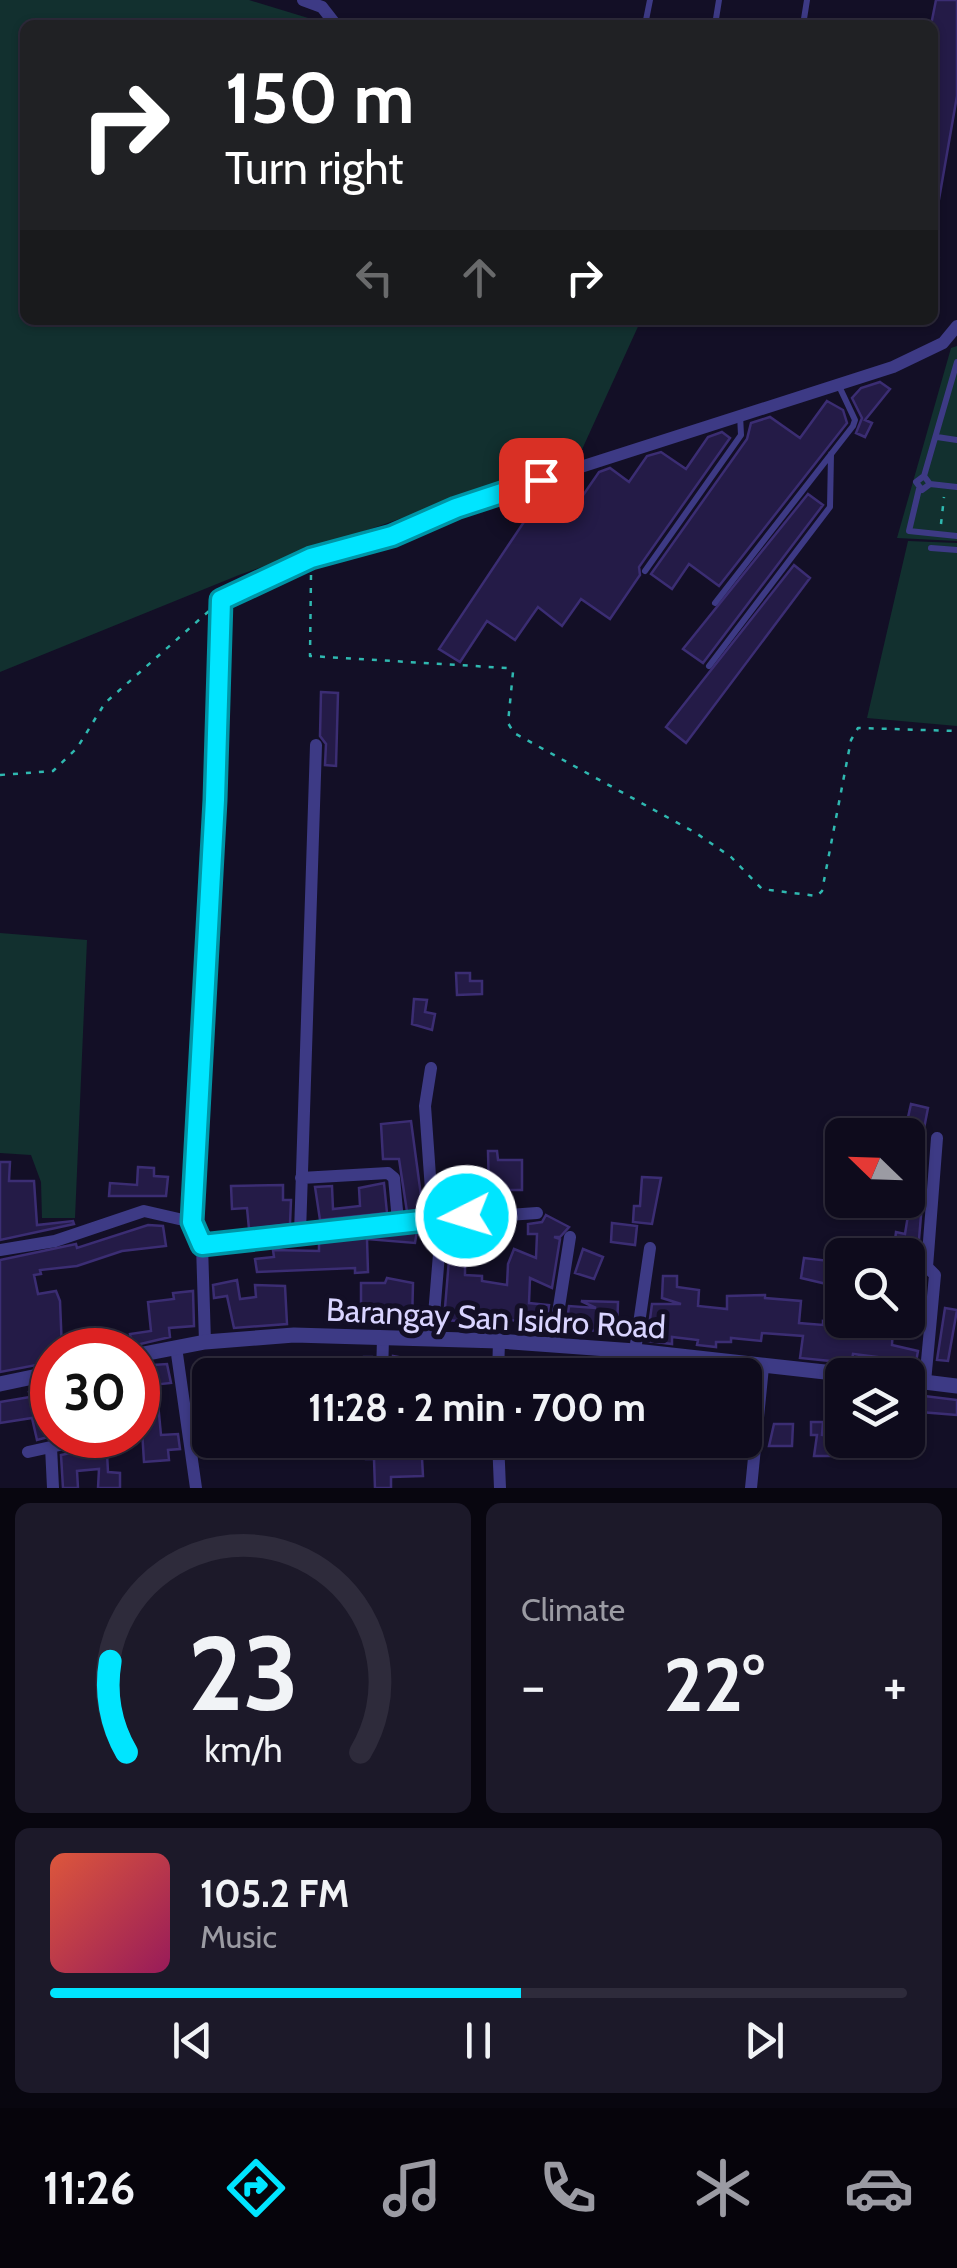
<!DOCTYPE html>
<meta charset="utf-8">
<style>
:root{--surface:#0e0b1c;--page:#1c1929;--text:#f1f3f6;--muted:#9b9ba3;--line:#2e2b3b;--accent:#00e5ff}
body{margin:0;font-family:Cabin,sans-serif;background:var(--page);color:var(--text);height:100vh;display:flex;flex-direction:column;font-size:38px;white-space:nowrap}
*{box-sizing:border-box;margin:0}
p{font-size:32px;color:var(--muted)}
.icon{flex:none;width:55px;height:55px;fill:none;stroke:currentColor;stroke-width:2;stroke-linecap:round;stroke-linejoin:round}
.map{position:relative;height:1488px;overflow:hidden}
.side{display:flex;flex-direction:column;gap:15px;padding:15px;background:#08060f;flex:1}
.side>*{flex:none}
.hud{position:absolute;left:20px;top:20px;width:918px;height:305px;border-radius:15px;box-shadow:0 2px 8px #0004,0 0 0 2px var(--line);background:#202124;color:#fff;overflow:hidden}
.needle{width:65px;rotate:293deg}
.buttons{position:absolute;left:825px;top:1118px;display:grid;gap:20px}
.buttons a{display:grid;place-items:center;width:100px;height:100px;border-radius:15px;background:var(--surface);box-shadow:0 2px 8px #0004,0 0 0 2px var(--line);font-size:50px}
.speed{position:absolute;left:30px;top:1328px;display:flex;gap:20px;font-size:50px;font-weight:700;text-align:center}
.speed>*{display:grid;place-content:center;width:130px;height:130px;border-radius:50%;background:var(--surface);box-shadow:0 2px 8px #0004,0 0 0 2px var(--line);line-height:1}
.speed .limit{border:15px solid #d22;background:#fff;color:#111}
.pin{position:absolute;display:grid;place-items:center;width:85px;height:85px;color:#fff;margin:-42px;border-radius:20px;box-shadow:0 5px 15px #0006}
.me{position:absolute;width:110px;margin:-55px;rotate:265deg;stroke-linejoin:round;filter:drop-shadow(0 0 8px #0008)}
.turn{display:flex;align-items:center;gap:35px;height:210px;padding:0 40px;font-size:45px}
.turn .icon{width:130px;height:130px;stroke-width:2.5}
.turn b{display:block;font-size:70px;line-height:85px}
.lanes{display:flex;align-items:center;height:95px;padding:0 40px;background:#0003;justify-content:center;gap:50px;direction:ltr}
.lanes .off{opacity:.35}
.big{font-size:75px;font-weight:700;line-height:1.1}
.side .tile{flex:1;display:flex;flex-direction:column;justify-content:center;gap:15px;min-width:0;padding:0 35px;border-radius:15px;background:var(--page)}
.side .dial{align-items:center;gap:0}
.dial svg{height:260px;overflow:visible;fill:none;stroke:var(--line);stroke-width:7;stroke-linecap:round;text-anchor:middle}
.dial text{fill:var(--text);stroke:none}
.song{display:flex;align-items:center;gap:30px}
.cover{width:120px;height:120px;border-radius:15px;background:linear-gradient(135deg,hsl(10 70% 55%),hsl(330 70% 35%))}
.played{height:10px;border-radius:5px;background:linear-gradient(90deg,var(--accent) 55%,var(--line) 55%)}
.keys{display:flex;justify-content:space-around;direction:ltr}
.heat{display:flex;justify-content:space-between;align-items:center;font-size:55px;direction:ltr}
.side .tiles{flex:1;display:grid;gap:15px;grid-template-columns:1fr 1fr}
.tile:last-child{grid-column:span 2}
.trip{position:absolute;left:192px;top:1358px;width:570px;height:100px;border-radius:15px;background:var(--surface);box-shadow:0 2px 8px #0004,0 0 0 2px var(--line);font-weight:700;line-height:100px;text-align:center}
.tabs{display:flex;height:160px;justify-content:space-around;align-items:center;background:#06040b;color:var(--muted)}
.tabs .icon{width:70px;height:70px}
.tabs .on{color:var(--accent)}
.tabs b{font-size:45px;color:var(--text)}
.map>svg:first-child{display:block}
.green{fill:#12302f}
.building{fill:#241b47;stroke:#3b2d73;stroke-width:2.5}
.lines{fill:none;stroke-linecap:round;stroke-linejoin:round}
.path{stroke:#2fb8b0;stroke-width:2.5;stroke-dasharray:5 8;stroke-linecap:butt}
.service{stroke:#3d3a85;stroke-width:6}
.minor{stroke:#3d3a85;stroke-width:12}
.tertiary{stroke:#3d3a85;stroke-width:15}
.route-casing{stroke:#0095a6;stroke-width:25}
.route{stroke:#00e5ff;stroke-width:18}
.labels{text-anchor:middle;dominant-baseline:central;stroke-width:10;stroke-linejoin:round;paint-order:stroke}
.street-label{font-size:32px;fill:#d9d4ff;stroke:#130f26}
</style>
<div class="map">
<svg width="957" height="1488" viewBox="0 0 957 1488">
<rect width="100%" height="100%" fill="#130f26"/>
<path class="green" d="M0,0h249l82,25h-306v295h616l-62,136 -340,119 -239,97z
M957,346v195l-60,-3 54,-190z
M908,541l49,2v183l-90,-8z
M0,933l87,7 -12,278h-33l-1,-36 -10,-27 -31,-2z"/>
<path class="building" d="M936,0h21v96l-19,109 -6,-1 -1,-179z
M880,382l10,7 -25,31 7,3 -7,14 -9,-4 6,-15 -10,-20 9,-10z
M827,401l16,9 4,13 -128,163 -30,-22 -17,25 -21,-15 96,-135 4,-16 19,-6 30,21z
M722,432l8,6 -91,129 1,8 -30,44 -29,-20 -19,27 -24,-19 -23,33 -28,-19 -27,41 -21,-13 107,-160 5,-2 26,17 22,-32 11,-4 19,14 18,-26 14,-4 25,17 22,-32z
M808,494l15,11 -120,158 -20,-14z
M794,565l16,13 -124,165 -20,-16z
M321,692l17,1 -2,73 -11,-1 1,-21 -6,-8z
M456,973h14v8h12v13l-25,1z
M414,999l13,1 -2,12 10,2 -3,16 -20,-6z
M911,1104l17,4 -7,36 -13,-3 -4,-6z
M411,1121l11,82 -4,1 1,7 -12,1 -8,-53h-16l-2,-35z
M488,1151h9l1,9h24v30h-24v5h-9z
M0,1162h10l-1,19h25l3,44 36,-4 1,3 -74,16z
M138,1167l16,1v8l14,1 -2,19h-57l1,-13 27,2z
M642,1177l19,1 -9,46 -19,-2 1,-16h6z
M384,1183l3,30 -67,7 -5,-33 17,-1 1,23 27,-3 -1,-18z
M283,1185v15h8l-1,24 -41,5 -2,-21 -15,1 -1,-23z
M908,1190l15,2 -5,59 -24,-3 2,-16 9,2 4,-25 -6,-1z
M546,1215l23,12 -9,10h-6l6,2 -8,49 -22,-10 -1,25 20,2 -4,25 -13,-1 1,-7 -24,-2v5h-13v-7l-23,-1v5l-29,-2 6,-73 15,2v26l17,1v5l25,4 1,-21 6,-15 22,9 1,-24h-9v-10l14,-2z
M612,1223l25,3 -2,19 -24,-3z
M148,1225l15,1 3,20 -44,5 -45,15 -37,4 1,4 -7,1 4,19 18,-3 4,10 2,49h-10v12l-52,10v-112l76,-16 1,4z
M417,1231l-2,12 -48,-4 1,33 -13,1v-5l-98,4 -2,-13 19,-2 -1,-7 46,1v-11z
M583,1249l20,8 -9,22 -19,-6z
M804,1258l34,4 -2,14h6v44h27v6l24,1 -1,18 26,6 -2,11 -63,-8 -1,6 -11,-2v4l-41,-4 3,-22 -41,-3 -1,8 -30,-3v4h-15v5l-19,-2 1,-5 -26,-3v7l-25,-3 5,-37h29l-19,-6 1,-22h14v11l22,3 -1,16 29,3v-13l38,-1v3l36,3 -2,22 24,2v-4l8,1 4,-36 -34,-8z
M387,1278l26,5 -1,42h-13l1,-13 -39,-3v-26h24z
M237,1280l3,19 16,-2 -1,-12 30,1 2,38 -53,4 -7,-32 -13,2 -1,-13z
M193,1291l1,35 -25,2 1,9 -38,9 -2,-12 21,-3 -3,-29 26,-3 -1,-6z
M581,1301l37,1 -1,30 -51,-3 3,-23 27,2z
M945,1308l12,2 -9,51 -11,-1z
M393,1356l27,5 68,2v12h-96z
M364,1357h8v18h-63v-13h55z
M618,1361l42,4v10h-85l1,-11z
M508,1363h46v12h-46z
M167,1364l4,19 -20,2 2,18h5l3,32 17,-1 2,15 -12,1 1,10 -25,2 -6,-96z
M42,1390l1,7 9,-2v41l-15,4 -5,-22 -32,5v-21l30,-5 -1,-5z
M908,1394l49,6v15l-49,-4z
M811,1422h12l-1,13 14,2 -3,19h-19l3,-21h-6z
M774,1424h19l-1,22h-23z
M117,1437l1,15 -11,1 1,19 12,1v15h-22l1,-19 -22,2 1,17h-15l-2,-33 46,-10z
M366,1440h55l2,36 -32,1v11h-16l-1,-29h-8z"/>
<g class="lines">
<path class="path" d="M941,524l3,-27
M311,575l-1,81 197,12 6,4 -5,51 6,10 182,100 35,24 31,32 55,7 5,-5 29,-151 7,-12 99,3
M0,775l53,-4 24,-23 28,-45 104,-92"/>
<path class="service" d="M645,25l5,-25
M715,25l4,-25
M803,25l4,-25
M932,266l5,-8
M937,437l20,3
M924,476l33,-114
M930,484l-8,6 -6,-8 8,-6 6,8 27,3
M919,489l-10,42 48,5
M931,548l26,2
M645,571l96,-136 -1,-20
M715,603l138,-177 2,-6 -16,-34
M709,666l121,-159 1,-53"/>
<path class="minor" d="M303,0l19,7 14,18
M431,1068l-6,38 8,112
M301,1178l87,-5 6,5 4,43
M300,1233l16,-488
M202,1245l159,-20 176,-12
M0,1250l55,-9 89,-30 48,11
M432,1339l10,-121
M205,1342l-3,-97 -10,-23 23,-422 6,-199 35,-20 63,-25 73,-20 120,-47 381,-122 50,-24 14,-17
M553,1345l17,-108
M176,1347l20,141
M635,1351l15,-103
M382,1375l1,-37
M498,1375l1,-34
M925,1382l10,-107 -8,-8 10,-129
M498,1440l2,48
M51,1447l2,41
M28,1452l77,-17
M751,1488l12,-121"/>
<path class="tertiary" d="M138,1355l67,-13 89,-7 205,6 136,10 217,24
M908,1380l49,6
M0,1384l52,-11"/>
</g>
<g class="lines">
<g class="route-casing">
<path id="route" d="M466,1216l-264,29 -10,-23 23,-422 6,-200 90,-42 81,-22 64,-28 85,-28"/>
</g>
<use href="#route" class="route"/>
</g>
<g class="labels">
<g class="street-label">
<text transform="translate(496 1318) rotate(3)">Barangay San Isidro Road</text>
</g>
</g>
</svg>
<div class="buttons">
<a><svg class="needle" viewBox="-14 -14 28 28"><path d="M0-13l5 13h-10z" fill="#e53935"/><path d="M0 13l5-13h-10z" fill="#9b9ba3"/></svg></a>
<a><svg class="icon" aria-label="search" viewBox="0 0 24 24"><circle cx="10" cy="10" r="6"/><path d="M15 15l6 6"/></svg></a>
<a><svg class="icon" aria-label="layers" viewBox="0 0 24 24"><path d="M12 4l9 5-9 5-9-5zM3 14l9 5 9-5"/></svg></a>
</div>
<div class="speed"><div class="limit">30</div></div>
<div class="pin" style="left:541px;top:480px;background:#d93025"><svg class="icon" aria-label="arrive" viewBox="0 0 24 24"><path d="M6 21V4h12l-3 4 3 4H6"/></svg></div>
<svg class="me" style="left:466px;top:1216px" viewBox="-20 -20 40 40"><circle r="17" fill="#00e5ff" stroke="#fff" stroke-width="3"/><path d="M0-11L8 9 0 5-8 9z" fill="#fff"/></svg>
<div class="trip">11:28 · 2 min · 700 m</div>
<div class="hud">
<div class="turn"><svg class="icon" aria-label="right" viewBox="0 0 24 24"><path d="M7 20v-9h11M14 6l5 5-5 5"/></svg><div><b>150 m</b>Turn right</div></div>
<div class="lanes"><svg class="icon off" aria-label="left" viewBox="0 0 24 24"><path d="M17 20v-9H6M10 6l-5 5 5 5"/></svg><svg class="icon off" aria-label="ahead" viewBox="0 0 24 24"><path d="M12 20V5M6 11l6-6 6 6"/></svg><svg class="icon" aria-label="right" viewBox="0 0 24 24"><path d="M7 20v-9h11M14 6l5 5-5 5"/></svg></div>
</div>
</div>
<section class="side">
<div class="tiles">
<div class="tile dial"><svg viewBox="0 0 100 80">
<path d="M14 69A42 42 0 1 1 86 69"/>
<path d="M14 69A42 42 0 0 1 9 41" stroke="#00e5ff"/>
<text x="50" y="56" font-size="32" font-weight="700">23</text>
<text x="50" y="72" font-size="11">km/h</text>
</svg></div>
<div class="tile"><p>Climate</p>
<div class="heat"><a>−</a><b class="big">22°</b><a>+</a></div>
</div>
<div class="tile">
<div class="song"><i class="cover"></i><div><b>105.2 FM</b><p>Music</p></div></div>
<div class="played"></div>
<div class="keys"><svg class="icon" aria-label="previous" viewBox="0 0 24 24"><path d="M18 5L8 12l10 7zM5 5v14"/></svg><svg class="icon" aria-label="pause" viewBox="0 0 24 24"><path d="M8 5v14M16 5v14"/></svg><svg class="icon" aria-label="next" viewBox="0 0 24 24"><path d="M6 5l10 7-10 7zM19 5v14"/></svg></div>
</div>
</div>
</section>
<nav class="tabs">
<b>11:26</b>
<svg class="icon on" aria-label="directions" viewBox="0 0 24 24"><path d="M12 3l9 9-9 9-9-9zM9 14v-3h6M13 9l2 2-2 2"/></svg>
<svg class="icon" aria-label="music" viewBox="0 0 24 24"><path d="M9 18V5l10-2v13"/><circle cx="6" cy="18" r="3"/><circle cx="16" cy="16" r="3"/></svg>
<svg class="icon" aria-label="phone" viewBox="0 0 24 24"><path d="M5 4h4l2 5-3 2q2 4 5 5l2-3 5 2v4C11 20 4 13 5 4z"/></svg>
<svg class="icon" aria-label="climate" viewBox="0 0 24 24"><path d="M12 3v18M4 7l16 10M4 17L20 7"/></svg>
<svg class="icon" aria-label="car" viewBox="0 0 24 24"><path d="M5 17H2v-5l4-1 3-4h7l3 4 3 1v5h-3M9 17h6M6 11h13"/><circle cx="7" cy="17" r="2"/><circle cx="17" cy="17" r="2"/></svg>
</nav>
